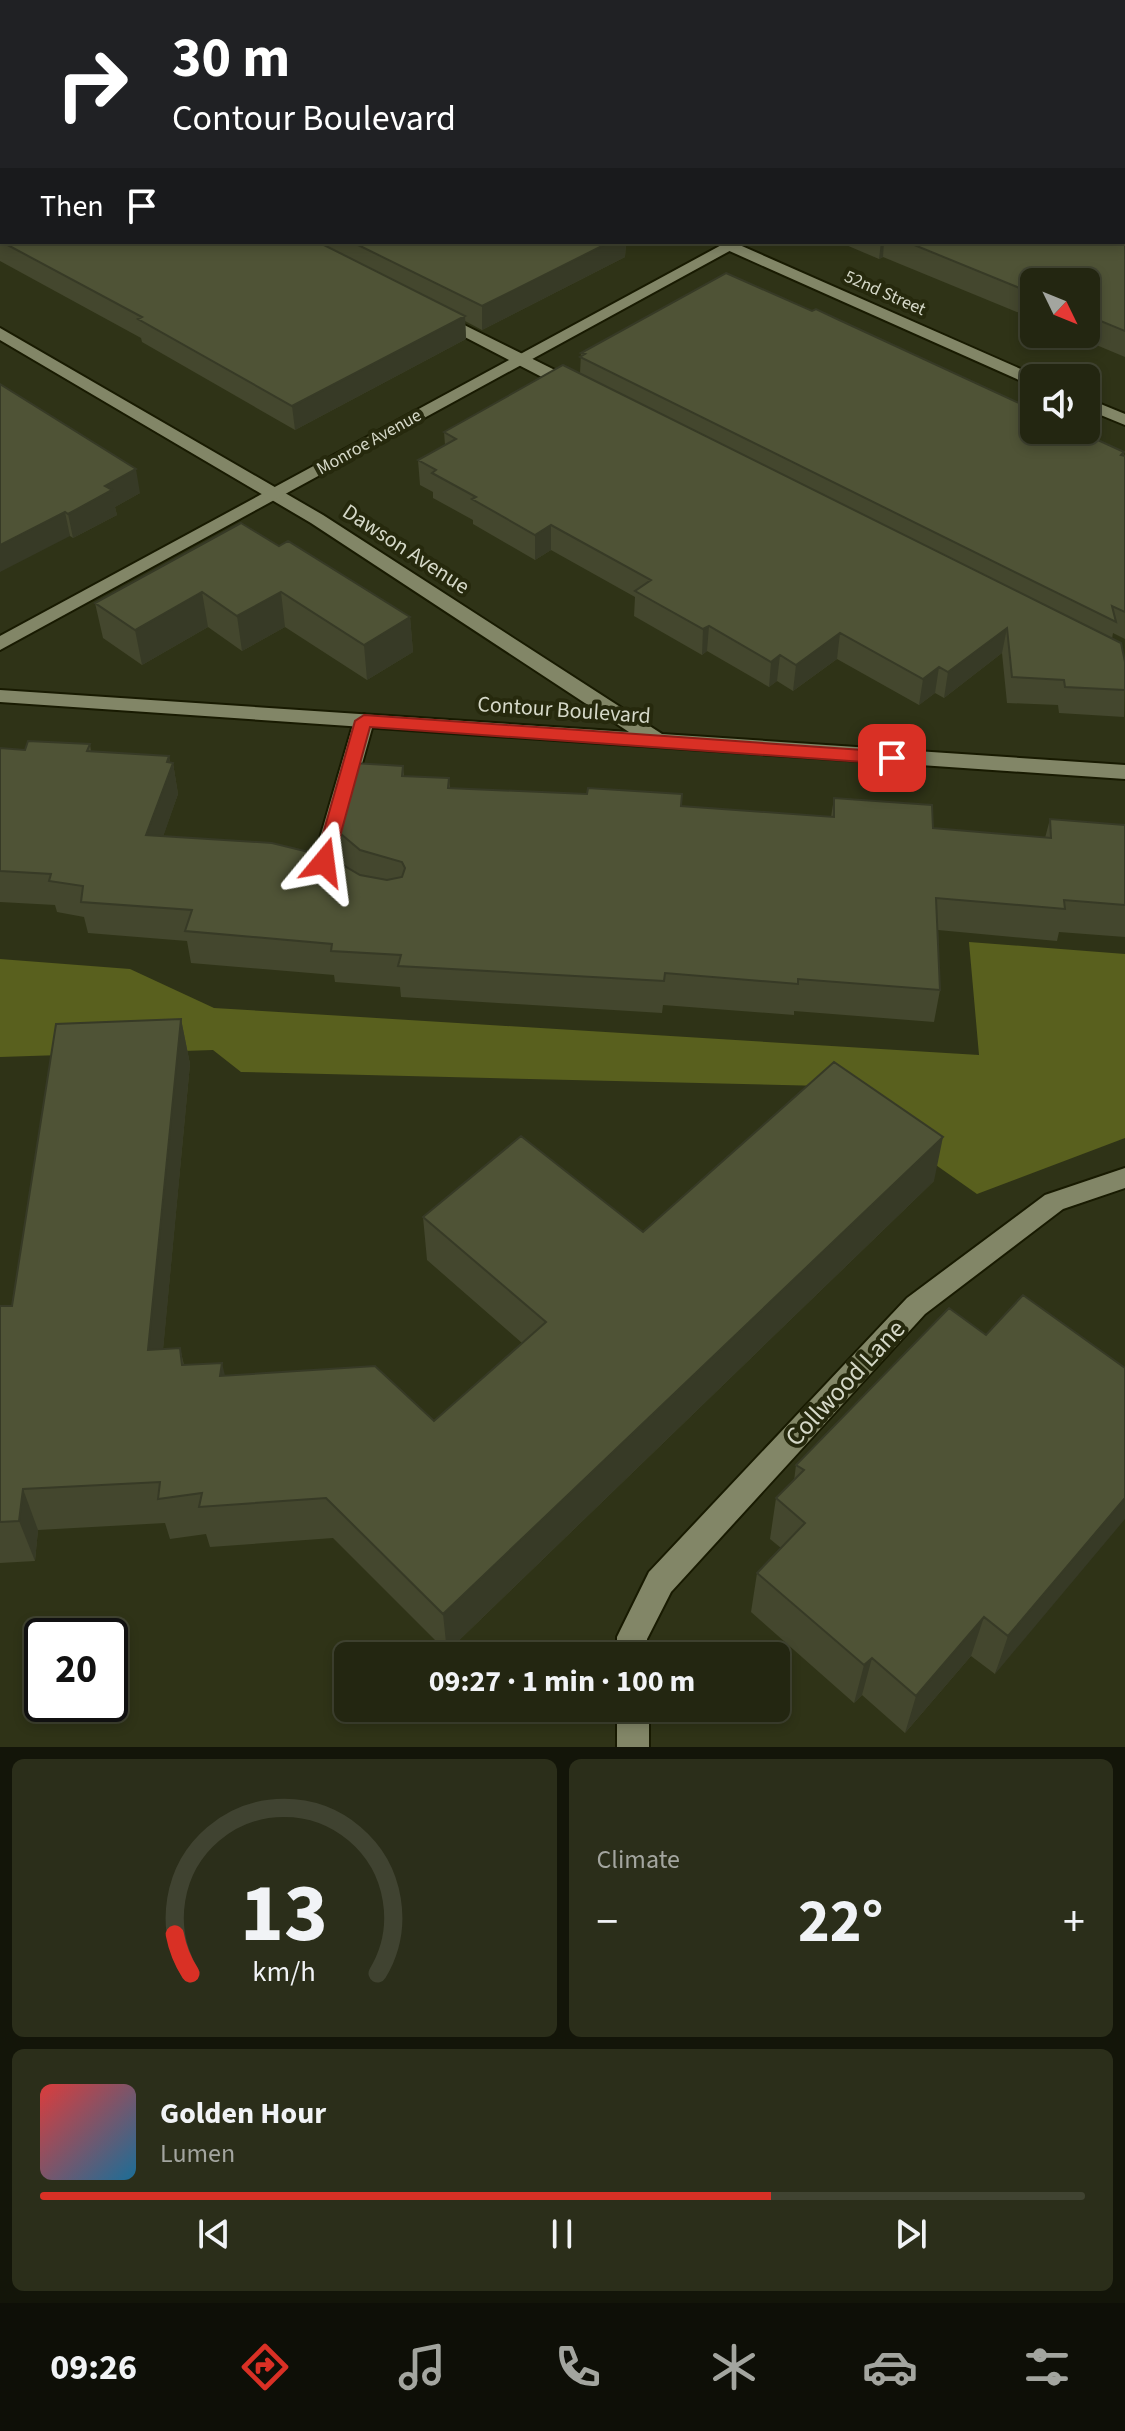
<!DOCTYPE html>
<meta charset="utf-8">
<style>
:root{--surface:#232611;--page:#2b2e1a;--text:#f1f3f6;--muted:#a3a59f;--line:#404331;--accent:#d93025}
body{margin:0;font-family:"Source Sans 3",sans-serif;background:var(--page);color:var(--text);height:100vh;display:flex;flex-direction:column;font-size:30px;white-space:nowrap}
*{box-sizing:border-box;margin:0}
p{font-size:26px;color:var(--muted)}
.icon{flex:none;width:44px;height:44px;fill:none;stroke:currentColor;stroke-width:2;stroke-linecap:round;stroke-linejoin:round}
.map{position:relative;height:1747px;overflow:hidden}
.sheet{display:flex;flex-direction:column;gap:12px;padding:12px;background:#131509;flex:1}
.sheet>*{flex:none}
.hud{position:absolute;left:0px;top:0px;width:1126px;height:244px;box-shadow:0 4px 12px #0003,0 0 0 2px var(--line);background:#202124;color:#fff;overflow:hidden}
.needle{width:52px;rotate:133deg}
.fabs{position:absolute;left:1020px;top:268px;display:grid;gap:16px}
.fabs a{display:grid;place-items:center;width:80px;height:80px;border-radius:12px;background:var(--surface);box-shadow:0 4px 12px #0003,0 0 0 2px var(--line);font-size:40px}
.speed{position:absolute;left:24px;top:1618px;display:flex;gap:16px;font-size:40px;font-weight:700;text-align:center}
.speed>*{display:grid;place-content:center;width:104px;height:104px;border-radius:50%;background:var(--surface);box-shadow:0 4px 12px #0003,0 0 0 2px var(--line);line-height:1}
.speed .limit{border:4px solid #111;border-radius:12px;background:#fff;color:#111}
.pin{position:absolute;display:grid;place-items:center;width:68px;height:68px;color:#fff;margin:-34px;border-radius:16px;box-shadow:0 4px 12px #0006}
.me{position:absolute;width:88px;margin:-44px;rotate:16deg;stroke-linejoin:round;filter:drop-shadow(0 0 6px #0008)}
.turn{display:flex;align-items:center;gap:28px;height:168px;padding:0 40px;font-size:36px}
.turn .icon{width:104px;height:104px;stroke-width:2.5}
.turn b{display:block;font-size:56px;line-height:68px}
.then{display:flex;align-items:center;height:76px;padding:0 40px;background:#0003;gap:16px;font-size:30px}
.big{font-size:60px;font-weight:700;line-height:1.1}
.sheet .card{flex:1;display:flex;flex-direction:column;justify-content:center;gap:12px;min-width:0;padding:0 28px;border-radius:12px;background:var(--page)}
.sheet .dial{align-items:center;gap:0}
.dial svg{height:208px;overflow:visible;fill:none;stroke:var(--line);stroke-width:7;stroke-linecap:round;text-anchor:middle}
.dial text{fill:var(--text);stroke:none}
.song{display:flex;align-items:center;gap:24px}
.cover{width:96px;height:96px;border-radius:12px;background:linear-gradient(135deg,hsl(0 70% 55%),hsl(200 70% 35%))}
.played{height:8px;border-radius:4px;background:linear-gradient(90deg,var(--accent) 70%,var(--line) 70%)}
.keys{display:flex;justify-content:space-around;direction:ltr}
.heat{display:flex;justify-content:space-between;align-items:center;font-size:44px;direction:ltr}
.sheet .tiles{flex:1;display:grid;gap:12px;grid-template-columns:1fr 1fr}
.card:last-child{grid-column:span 2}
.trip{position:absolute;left:334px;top:1642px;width:456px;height:80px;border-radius:12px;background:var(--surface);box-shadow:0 4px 12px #0003,0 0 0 2px var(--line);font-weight:700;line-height:80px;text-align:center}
.tab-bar{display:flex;height:128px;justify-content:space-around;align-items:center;background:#0e0f07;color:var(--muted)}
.tab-bar .icon{width:56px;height:56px}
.tab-bar .on{color:var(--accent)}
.tab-bar b{font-size:36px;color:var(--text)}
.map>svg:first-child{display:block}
.green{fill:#59601e}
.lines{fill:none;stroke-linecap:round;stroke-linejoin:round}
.service-casing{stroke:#181a01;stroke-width:4}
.minor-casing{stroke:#181a01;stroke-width:4}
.tertiary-casing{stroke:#181a01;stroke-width:4}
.service{fill:#828667;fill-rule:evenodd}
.minor{fill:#828667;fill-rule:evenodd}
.tertiary{fill:#828667;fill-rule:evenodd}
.wall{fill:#44472e}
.shaded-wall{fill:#373a26}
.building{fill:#4f5336;stroke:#373a26;stroke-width:2}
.route{fill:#d93025;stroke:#8d1f18;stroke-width:2}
.labels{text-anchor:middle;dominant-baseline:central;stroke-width:8;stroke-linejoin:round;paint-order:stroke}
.far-street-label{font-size:18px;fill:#d5d8c8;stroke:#26290d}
.street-label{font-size:22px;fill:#d5d8c8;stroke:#26290d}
.near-street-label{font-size:26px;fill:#d5d8c8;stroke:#26290d}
</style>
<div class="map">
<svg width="1125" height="1747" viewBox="0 0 1125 1747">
<rect width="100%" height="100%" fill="#2f3317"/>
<path class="green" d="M969,942l156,12v184l-148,56 -153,-108 -583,-14 -28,-22 -213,7v-98l130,10 84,39 765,47z"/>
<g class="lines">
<g class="service-casing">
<path id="service" d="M2,21v8l-2,1v-8z
M440,313l139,69 2,4 -8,5 -6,-1 -133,-69v-6z
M364,714l10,7 -39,139 16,19 -3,6c-16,4 -27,-10 -35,-23l41,-141z"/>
</g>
<g class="minor-casing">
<path id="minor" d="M725,243h10l306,135h-7v7l-6,-1 -303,-135z
M0,328l323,187 339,219 463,31v14l-1125,-77v-12l629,42 -318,-209 -311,-183z
M1086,398l39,16v11l-39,-16z
M1125,1168v20l-62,21 -138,105 -254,278 -24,47v17h-30v-19l32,-65 258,-274 138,-103z
M617,1708h32v39h-32z"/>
</g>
<g class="tertiary-casing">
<path id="tertiary" d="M1124,27h1v8h-1z
M727,242h19l-746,408v-14z"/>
</g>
<use href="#service" class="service"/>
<use href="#minor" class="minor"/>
<use href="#tertiary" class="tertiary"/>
</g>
<path class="wall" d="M76,0h1049v25l-1,-23h-1054z
M0,27l2,215h624l-1,15 -143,73 -17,-9 1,18 -171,91 -153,-88 -1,-4 -141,-77z
M1125,81v276l-55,-23h16v-52h-52v37l-151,-62 -4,2 -40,-17h285z
M581,353l543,99 1,187 -12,-6 -1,6 13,23 -1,55 -65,-4 -1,-8 -51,-2 -5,-50 -58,45 -9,-5 -16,12 -82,-46 -44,32 -16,-10 -8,6 -62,-36 -5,4 -68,-39 1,-19 -84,-47 -16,10 -62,-36v-4l-40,-22v-6l-13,-7 -2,-25 27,-15 -1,-13 136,-59z
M0,384l140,109 -25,14 2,8 -44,23 -3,-2z
M279,546l131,71 3,35 -46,28 -82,-53 -43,24 -34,-24 -66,38 -39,-27 -8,-35z
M90,744l1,7 78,5 1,6 3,1 5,31 -15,42 185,32 -9,-8 -4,-31 68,-63 1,10 45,2 1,10 381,29 3,-19 99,30 112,10 5,-19 75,6v112l-66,-5 -2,9 -119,-11 2,60 -6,32 -140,-11v4l-131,-10 -1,8 -261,-16 -1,-10 -65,-5 -1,-7 -143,-12 -4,-22 -99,-8 -4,-16 -27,-5 -2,-7 -55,-3v-154l25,2z
M181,1019l9,45 -27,285 17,-1 4,17 41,11 209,45 88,-78 -95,-83 -4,-43 220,15 291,-51 -487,471 -114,-114 -123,9 -4,-13 -36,5 -5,-16 -127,7 -3,31 -35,2v-257h12z
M986,1335l139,33 -130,306 -24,-18 -66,77 -43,-38 -8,8 -103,-91 6,-39 24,-25 -11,-9 6,-41 18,-17 2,-16z"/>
<path class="shaded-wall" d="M610,242h16l-1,15 -143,73v-24z
M881,242h3l-1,15 -4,2z
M465,316l1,23 -171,91 -3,-24z
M136,469l4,24 -25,14 2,8 -44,23 -5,-24 37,-28z
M65,512l5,24 -70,36v-27z
M551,525v25l-16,10v-25z
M202,592l6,35 -66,38 -7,-35z
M281,592l4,35 -43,24 -5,-35z
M410,617l3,35 -46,28 -3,-35z
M709,626l-2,25 -5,4 1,-26z
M1007,628l-5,25 -58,45 4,-26z
M840,633l-3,26 -44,32 3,-26z
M780,655l-3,26 -8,6 2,-25z
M939,667l-4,26 -16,12 4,-26z
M169,756l2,12 2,-5 5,31 -25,72 -7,-31z
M181,1019l9,45 -31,329 -11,-43z
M943,1137l-9,44 -487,471 -4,-38z
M222,1363l10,42 -12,-29z
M23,1489l15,41 -3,31 -16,-40z
M1125,1498v21l-130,155 13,-38z
M984,1617l-13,39 -66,77 11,-37z
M872,1658l-10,37 -8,8 10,-38z"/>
<path class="building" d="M76,0h967l-4,2h-969z
M1049,0h18l-4,2h-8z
M1084,0h41v13l-1,-11h-34z
M2,26v216l-2,-1v-214z
M1124,81h1v250l-39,-16v-33h-52v12l-127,-52h217z
M2,242h316l147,74 -173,90 -154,-87 4,-2z
M352,242h258l-128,64z
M726,273l86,38 4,-2 21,10 197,91v20h42l48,22 -3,3 4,1v156l-13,-6 4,16 -536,-265 5,-3 -4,-1z
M563,365l558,278 4,19v28l-60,-3 -1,-7 -52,-3 -5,-49 -59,44 -9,-5 -16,12 -83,-46 -44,32 -16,-10 -9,7 -62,-36 -6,3 -68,-38 16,-11 -100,-55 -16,10 -63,-36 4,-2 -44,-24 4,-3 -18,-10 38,-21 -12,-7z
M0,384l136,85 -31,17 7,4 -44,24 -3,-2 -65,33z
M241,523l38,23 9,-5 122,76 -46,28 -83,-53 -44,24 -35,-24 -67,38 -40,-27z
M28,741l62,3 -3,7 82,5 -2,6 6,1 -27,72 126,8 57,14 31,18 27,5 15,-3 3,-9 -3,-6 -42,-12 -25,-21 19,-66 49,3 -1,10 47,2 -1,10 139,6 1,-6 94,6 -1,12 153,11v-19l98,7 1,23 118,10 -1,-19 75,6v80l-61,-5 1,9 -129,-11 4,92 -142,-11v5l-133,-11 -1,8 -266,-15 3,-11 -70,-4 1,-7 -147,-13 7,-21 -111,-8 2,-16 -34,-5 2,-7 -51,-3v-123l25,2z
M181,1019l-33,331 32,-2 2,17 40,-2 -2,13 155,-10 59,55 112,-99 -123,-105 98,-81 122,96 191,-170 109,75 -500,477 -117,-116 -127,9 3,-14 -44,6 2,-17 -137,7 -4,32 -19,1v-216h12l44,-282z
M1023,1295l102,73v130l-117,138 -24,-19 -68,79 -44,-38 -8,7 -107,-92 48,-50 -29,-25 28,-28 -8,-5 153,-157 37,27z"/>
<path class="route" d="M364,715l528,37 9,6 -9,6 -522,-37 -37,135 -9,6 -9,-6 40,-141z"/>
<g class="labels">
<g class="far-street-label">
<text transform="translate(885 293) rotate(24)">52nd Street</text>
<text transform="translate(369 442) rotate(-29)">Monroe Avenue</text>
</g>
<g class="street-label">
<text transform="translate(406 549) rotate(33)">Dawson Avenue</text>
<text transform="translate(564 710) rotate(4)">Contour Boulevard</text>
</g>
<g class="near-street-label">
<text transform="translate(845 1383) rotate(-47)">Collwood Lane</text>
</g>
</g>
</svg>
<div class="fabs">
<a><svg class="needle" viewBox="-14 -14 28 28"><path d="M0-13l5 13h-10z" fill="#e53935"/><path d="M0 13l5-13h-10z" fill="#a3a59f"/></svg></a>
<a><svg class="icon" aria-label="sound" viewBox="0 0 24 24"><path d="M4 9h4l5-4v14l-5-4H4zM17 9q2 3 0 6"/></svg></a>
</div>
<div class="speed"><div class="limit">20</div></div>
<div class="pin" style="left:892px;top:758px;background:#d93025"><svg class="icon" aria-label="arrive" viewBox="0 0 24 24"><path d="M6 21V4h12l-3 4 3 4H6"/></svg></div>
<svg class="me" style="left:324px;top:862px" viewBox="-20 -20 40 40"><path d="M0-17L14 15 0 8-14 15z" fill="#d93025" stroke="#fff" stroke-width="4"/></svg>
<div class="trip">09:27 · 1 min · 100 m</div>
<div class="hud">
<div class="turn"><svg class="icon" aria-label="right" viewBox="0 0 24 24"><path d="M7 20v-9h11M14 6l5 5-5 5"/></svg><div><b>30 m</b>Contour Boulevard</div></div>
<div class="then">Then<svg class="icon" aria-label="arrive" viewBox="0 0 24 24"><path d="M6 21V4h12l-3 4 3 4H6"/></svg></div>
</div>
</div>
<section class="sheet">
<div class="tiles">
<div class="card dial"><svg viewBox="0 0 100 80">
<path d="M14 69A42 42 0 1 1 86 69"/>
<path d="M14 69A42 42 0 0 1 8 54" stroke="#d93025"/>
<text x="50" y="56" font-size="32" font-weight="700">13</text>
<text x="50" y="72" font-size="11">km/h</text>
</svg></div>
<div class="card"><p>Climate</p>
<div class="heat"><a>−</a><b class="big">22°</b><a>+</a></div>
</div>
<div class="card">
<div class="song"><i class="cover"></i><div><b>Golden Hour</b><p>Lumen</p></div></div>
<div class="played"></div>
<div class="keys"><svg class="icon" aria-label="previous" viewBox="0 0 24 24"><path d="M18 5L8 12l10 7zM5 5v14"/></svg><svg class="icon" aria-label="pause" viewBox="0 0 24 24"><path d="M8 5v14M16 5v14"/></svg><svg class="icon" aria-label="next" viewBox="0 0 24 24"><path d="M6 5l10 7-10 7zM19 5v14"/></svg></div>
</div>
</div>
</section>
<nav class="tab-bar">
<b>09:26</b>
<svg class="icon on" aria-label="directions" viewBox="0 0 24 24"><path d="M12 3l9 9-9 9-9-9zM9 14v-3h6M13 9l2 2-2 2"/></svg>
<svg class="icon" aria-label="music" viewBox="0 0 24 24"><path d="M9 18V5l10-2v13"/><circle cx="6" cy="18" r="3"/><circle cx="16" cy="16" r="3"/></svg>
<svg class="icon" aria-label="phone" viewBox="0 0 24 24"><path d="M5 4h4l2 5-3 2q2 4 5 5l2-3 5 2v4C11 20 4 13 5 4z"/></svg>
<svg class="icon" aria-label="climate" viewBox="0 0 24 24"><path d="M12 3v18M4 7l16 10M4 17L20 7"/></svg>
<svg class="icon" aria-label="car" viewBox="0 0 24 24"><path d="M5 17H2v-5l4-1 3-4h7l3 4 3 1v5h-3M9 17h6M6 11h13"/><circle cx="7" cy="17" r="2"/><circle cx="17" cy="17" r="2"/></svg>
<svg class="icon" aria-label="filters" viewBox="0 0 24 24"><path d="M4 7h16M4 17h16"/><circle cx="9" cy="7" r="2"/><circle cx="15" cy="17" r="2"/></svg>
</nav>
